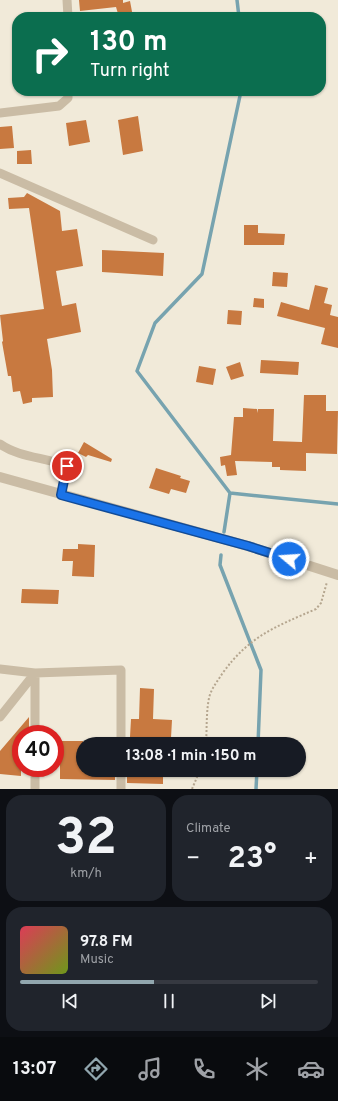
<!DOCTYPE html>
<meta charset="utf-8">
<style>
:root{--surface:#171b24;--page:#20242c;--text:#f1f3f6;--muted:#9ea1a6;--line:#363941;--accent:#91a6ae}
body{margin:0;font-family:Overpass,sans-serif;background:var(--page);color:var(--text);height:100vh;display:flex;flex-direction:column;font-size:15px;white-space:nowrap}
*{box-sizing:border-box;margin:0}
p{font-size:13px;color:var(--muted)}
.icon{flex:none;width:22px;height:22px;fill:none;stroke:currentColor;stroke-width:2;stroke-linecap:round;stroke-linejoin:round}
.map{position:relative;height:789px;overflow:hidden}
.details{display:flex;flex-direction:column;gap:6px;padding:6px;background:#0d0f14;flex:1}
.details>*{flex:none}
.guide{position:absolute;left:12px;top:12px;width:314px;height:84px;border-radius:16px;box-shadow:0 1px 3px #0004;background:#0b6e4f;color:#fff;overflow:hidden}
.speed{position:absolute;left:12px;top:725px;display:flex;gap:8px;font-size:20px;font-weight:700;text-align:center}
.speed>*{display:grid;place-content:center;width:52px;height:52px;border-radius:50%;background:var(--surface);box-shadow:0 1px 3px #0004;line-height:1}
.speed .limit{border:6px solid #d22;background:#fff;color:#111}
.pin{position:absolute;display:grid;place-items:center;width:34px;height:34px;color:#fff;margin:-17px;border:2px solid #fff;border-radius:50%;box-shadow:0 1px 4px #0007}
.me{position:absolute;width:44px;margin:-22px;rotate:288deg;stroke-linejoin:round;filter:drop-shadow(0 0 3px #0008)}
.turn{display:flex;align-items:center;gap:14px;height:84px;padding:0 12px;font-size:18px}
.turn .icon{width:52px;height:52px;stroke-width:2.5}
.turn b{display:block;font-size:28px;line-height:34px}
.big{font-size:30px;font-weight:700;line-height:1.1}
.details .widget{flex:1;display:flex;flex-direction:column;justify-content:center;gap:6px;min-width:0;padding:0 14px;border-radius:16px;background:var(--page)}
.details .dial{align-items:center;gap:0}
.dial b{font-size:52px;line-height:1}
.song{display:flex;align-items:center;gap:12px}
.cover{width:48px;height:48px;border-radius:6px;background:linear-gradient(135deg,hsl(350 70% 55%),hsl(80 70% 35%))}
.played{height:4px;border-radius:2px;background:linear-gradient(90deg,var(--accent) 45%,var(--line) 45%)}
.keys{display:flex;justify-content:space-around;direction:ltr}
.heat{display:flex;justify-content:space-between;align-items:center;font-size:22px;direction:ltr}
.details .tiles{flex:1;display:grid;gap:6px;grid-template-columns:1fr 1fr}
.widget:last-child{grid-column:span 2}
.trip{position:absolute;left:76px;top:737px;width:230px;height:40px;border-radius:20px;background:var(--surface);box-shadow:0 1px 3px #0004;font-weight:700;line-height:40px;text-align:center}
.menu{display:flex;height:64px;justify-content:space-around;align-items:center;background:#090b0e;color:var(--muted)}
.menu .icon{width:28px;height:28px}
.menu .on{color:var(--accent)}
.menu b{font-size:18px;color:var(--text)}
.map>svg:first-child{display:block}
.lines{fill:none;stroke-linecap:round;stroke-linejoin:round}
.stream{stroke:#77a3af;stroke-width:3.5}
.building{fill:#c87940}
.path{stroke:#b5a68f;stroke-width:2;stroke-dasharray:2 2;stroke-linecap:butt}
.minor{stroke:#cabca5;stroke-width:9}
.tertiary{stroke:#cabca5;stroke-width:10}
.route-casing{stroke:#114b97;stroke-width:10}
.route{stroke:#1a73e8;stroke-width:7}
</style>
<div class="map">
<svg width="338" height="789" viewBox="0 0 338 789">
<rect width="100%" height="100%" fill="#f1ead9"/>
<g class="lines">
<path class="stream" d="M237,0l2,17
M230,493l108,11
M224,532l6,-39 -93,-122 18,-48 47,-49 39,-183
M221,555l-1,10 41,105 -3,74
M256,789l1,-19"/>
</g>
<path class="building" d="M79,0h44v3l7,-2 3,16h-14l-3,-10 -36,4z
M138,116l5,35 -20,4 -5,-35z
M86,120l4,22 -21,4 -3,-23z
M12,126l2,22 -14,1v-22z
M31,150l1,14h-15v-13z
M27,193l33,18 2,20 15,-2 6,37 -27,5 6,35 14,-3 5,29 -34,7 5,31 1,27 -21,1v4l-9,2 -3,-13 -7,1 -2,-16h-3l-6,-34 1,-1 -3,-26 44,-6 -15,-101 -20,1 -1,-11 16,-1z
M244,225h14v8l27,1 -1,11h-40z
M102,250l62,3 -1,23 -61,-4z
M273,272l15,1 -1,14 -15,-1z
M315,285l13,3 -4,15 8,2 -2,10 8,2v31l-17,-4 4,-16 -48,-12 4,-14 28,8z
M254,298l10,1v9l-11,-1z
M228,310l14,1 -1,14 -14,-1z
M261,360l38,2 -1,13 -38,-2z
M240,362l4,14 -13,4 -5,-13z
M199,366l17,3 -3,16 -17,-3z
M304,395h22v16h12l-1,43 -31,-1v18l-26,-1v-3h-8v-5l-37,-1 2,14 -10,1 -2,-11 -4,1 -1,-9 11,-2 3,-38h9v-9l14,1 1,4v-4h16l-1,32 29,1z
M84,442l28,17 -1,3 -23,-7 -2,2 -8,-4z
M156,468l25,8 -1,2 10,3 -4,12 -15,-4 -2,5 -20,-6z
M78,544l17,1 -1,32 -22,-1 1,-15h-11l1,-12h15z
M22,589l37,1 -1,14 -37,-1z
M140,688l14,1 -1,30 19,1 -1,18 -41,-1 1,-18h8z
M29,717v17h-8v42l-21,-2v-23z
M60,741h23v29h32v10l-55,-1z
M127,770h36v14l-36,-1z"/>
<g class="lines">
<path class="path" d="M206,744c1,-15 0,-31 3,-46 2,-9 8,-16 13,-24 27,-38 53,-47 94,-65l5,-6 6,-21
M192,789l8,-19"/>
<path class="minor" d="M67,0l1,17
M0,113l59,-7 9,-8v-7
M0,173l153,67
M0,444c20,14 45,13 67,22l-6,29
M0,669l35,4 86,-3v74
M35,673v61
M0,717l35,-44
M35,768v21
M121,789v-19"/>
<path class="tertiary" d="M0,477l248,69 90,29"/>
</g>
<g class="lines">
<g class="route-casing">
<path id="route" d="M67,466l-6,29 187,51 41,13"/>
</g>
<use href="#route" class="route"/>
</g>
</svg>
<div class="speed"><div class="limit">40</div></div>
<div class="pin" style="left:67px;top:466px;background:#d93025"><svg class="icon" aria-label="arrive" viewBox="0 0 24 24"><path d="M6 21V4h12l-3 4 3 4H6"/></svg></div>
<svg class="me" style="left:289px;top:559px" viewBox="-20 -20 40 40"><circle r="17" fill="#1a73e8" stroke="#fff" stroke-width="3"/><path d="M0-11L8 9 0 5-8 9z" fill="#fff"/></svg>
<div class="trip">13:08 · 1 min · 150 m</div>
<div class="guide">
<div class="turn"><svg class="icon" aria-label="right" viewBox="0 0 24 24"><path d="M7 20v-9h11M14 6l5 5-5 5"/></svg><div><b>130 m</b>Turn right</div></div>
</div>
</div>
<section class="details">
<div class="tiles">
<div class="widget dial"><b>32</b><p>km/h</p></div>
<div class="widget"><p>Climate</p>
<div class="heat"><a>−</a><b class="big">23°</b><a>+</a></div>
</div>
<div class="widget">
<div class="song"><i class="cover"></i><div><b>97.8 FM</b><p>Music</p></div></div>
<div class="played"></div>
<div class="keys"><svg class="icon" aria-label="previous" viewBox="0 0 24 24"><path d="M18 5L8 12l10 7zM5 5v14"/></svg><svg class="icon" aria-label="pause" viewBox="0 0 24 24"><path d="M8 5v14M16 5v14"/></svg><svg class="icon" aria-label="next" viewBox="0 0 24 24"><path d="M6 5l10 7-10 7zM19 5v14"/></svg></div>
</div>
</div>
</section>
<nav class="menu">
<b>13:07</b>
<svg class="icon on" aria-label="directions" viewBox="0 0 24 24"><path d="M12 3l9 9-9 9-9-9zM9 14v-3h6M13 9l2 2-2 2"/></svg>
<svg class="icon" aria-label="music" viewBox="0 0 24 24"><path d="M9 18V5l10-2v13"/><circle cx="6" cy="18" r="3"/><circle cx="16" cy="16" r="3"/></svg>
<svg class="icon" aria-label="phone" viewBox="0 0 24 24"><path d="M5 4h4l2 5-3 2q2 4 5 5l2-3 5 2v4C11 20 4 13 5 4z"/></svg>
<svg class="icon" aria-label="climate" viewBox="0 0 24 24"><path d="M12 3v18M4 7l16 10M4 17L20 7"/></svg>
<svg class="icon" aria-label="car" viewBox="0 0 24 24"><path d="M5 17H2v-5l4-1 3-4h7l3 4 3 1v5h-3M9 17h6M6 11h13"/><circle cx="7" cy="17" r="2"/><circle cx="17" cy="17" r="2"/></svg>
</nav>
